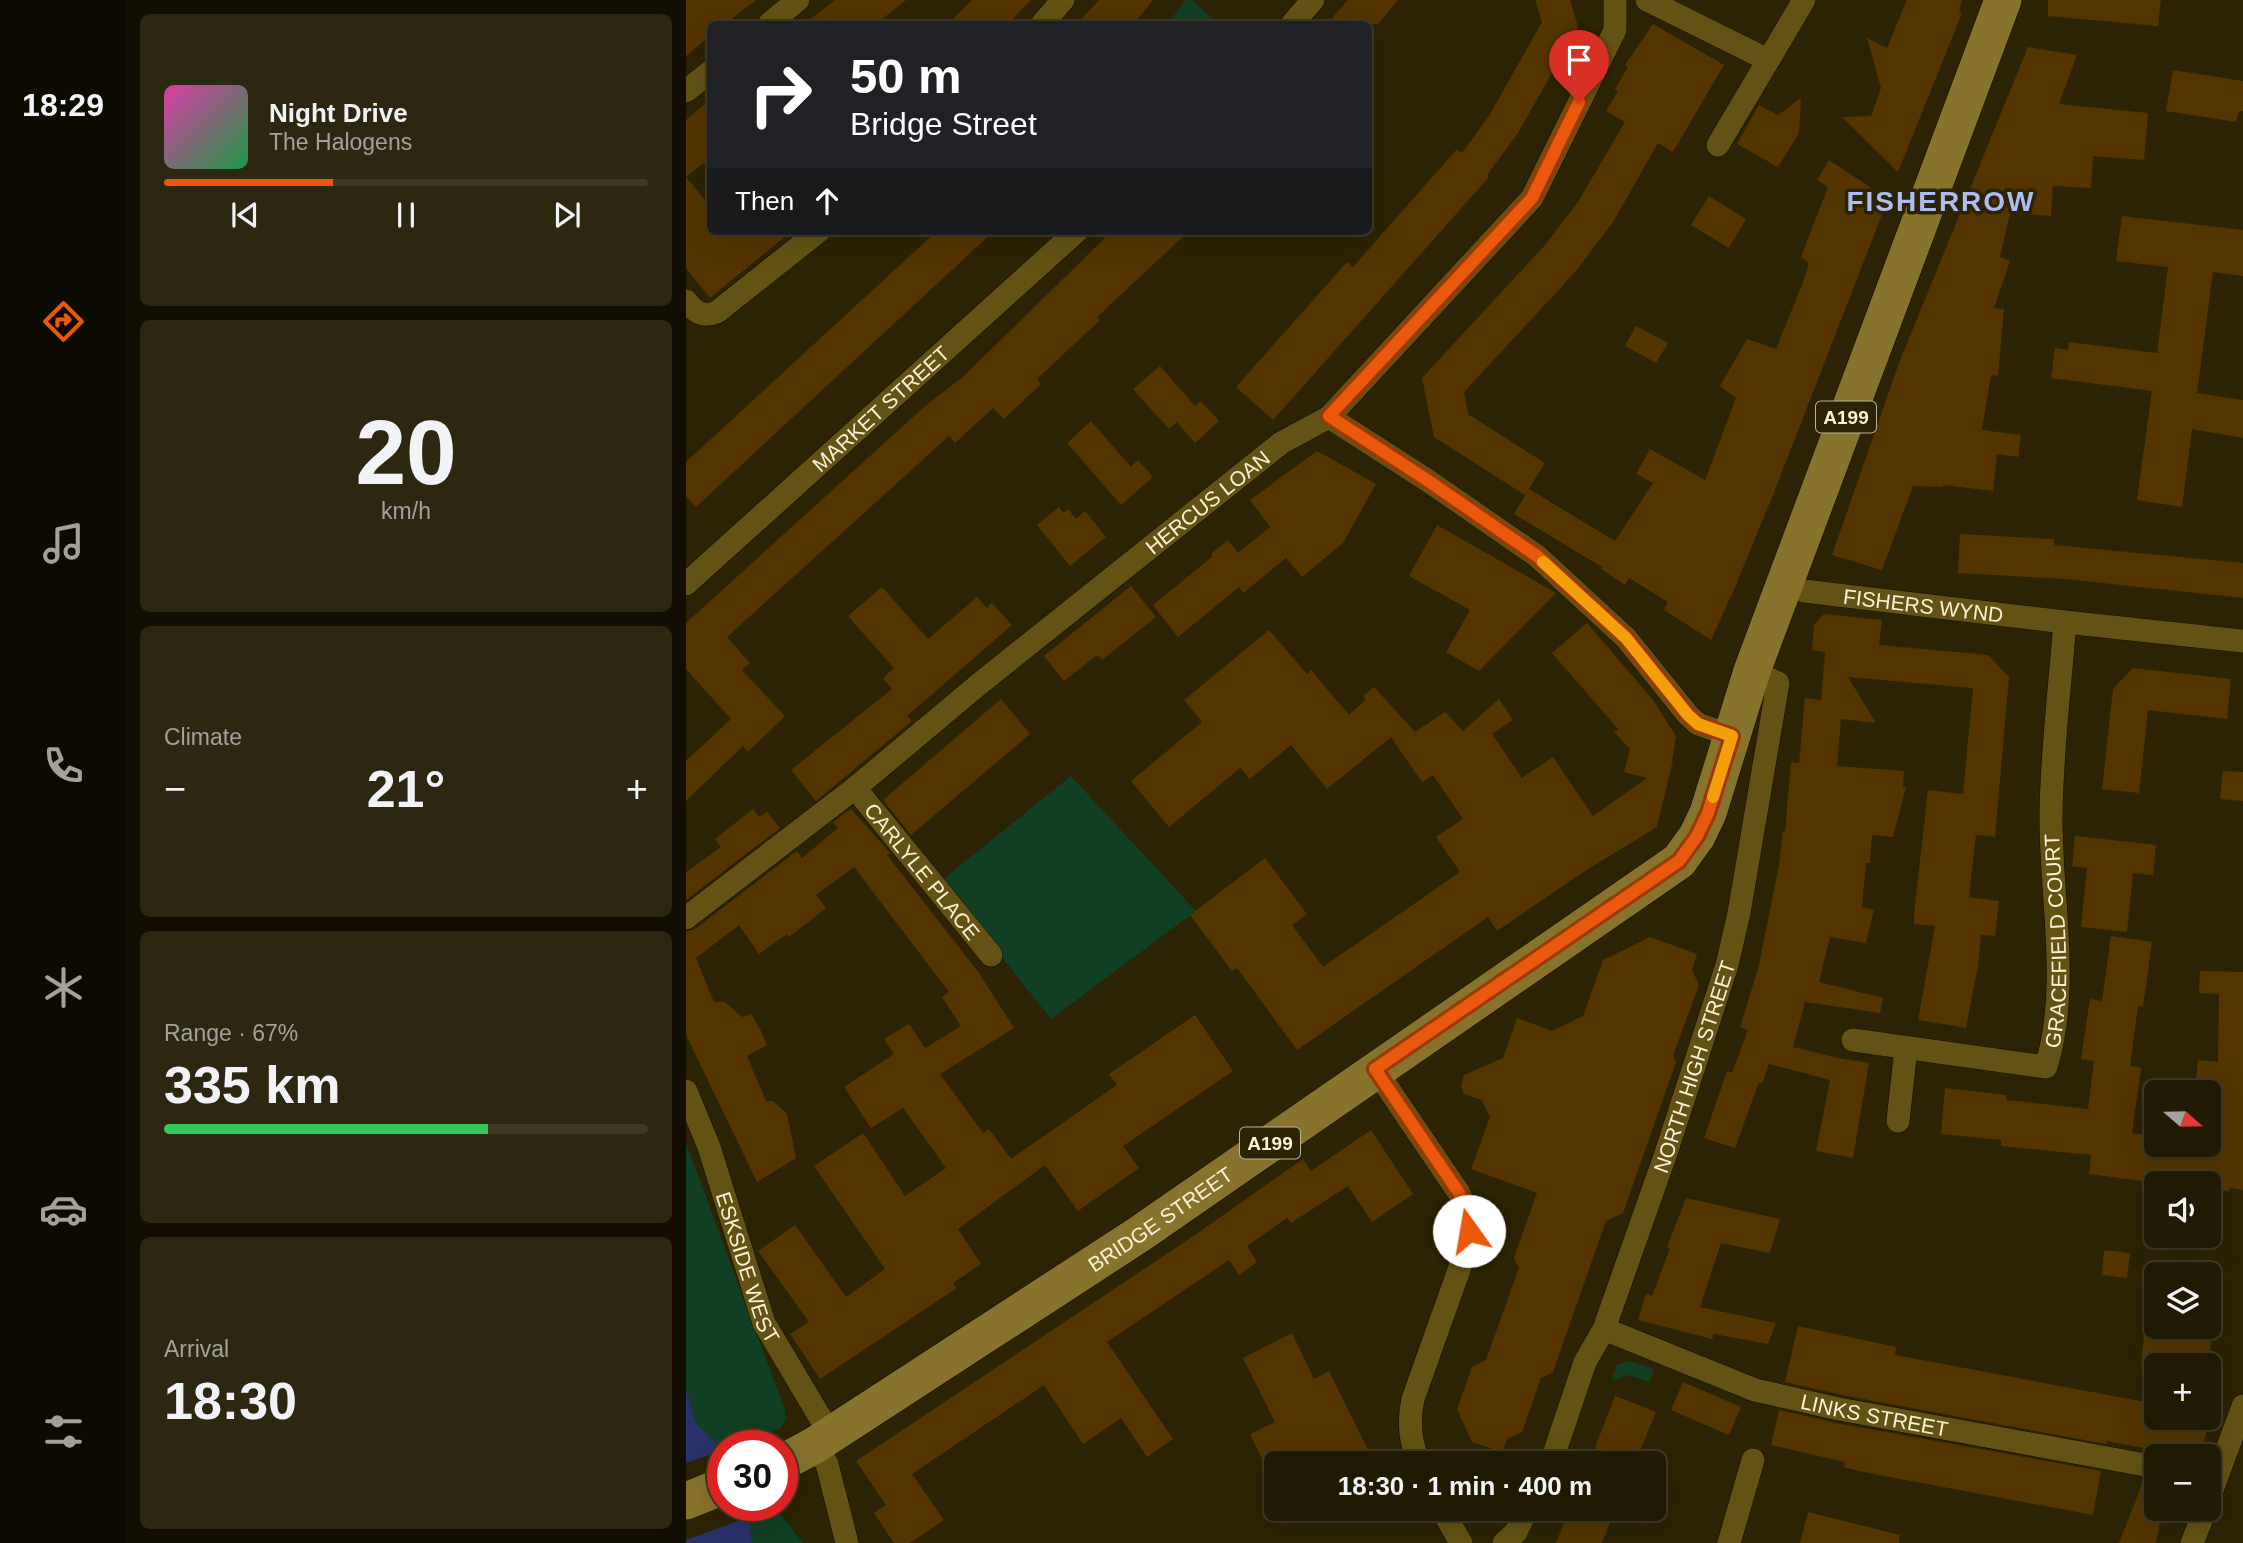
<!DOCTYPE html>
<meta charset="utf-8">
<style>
:root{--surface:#211a03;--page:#2d2712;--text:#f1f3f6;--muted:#a2a19a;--line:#3e3825;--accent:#ea580c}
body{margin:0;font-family:Helvetica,sans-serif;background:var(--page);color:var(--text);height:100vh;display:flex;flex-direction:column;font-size:26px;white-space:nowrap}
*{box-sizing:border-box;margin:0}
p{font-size:23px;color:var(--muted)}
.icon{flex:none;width:38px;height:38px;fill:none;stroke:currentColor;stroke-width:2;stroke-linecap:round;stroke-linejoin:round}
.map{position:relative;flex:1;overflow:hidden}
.sheet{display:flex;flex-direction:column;gap:14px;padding:14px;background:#120e02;width:560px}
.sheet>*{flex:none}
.top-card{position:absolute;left:21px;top:21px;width:665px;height:214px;border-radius:10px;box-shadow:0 7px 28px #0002,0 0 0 2px var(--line);background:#202124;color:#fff;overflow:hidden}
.needle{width:46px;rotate:110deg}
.tools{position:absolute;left:1458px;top:1080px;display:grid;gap:14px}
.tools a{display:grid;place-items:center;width:77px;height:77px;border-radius:10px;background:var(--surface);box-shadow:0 7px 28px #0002,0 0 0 2px var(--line);font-size:35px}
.speed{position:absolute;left:21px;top:1430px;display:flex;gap:14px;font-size:35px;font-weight:700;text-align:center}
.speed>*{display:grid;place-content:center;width:91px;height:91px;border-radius:50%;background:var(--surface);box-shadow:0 7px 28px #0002,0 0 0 2px var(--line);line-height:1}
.speed .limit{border:10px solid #d22;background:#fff;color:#111}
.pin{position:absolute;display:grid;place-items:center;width:60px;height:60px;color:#fff;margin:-72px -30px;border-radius:50% 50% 50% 0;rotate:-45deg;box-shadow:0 0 7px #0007}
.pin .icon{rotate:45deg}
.me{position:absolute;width:77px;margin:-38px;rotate:347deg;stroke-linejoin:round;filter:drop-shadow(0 0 5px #0008)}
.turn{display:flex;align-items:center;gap:24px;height:147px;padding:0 28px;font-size:32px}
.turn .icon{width:91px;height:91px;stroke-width:2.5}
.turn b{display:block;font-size:49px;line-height:60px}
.then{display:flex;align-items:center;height:66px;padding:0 28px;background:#0003;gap:14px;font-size:26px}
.big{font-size:52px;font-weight:700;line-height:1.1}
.sheet .widget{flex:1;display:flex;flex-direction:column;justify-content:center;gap:10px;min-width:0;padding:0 24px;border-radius:10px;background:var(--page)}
.sheet .dial{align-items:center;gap:0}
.dial b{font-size:91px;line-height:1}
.song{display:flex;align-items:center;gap:21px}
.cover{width:84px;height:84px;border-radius:10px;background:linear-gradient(135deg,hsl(320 70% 55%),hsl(140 70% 35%))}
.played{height:7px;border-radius:4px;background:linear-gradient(90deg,var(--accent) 35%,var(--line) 35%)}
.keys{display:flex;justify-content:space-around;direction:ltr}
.heat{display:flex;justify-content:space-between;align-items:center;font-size:38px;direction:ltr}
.charge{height:10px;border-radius:5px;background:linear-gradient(90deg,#34c759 67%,var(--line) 0)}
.trip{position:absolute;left:578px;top:1451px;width:402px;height:70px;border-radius:10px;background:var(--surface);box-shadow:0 7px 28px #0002,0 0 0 2px var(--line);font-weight:700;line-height:70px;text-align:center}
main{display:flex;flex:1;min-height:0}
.dock{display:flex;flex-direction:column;width:126px;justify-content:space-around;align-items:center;background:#0d0a01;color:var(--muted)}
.dock .icon{width:49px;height:49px}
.dock .active{color:var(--accent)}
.dock b{font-size:32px;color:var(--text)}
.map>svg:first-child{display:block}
.green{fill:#103f23}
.water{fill:#293269}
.pier{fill:#2c2304}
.building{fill:#543500}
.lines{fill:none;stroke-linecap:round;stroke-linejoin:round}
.street-casing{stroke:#120d00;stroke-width:24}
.primary-casing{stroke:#120d00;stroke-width:38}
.street{stroke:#635213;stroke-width:23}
.primary{stroke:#87732c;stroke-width:37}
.route-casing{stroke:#983908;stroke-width:18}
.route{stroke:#ea580c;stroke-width:12}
.slow{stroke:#f59e0b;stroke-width:12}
.labels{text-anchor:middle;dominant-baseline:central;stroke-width:7;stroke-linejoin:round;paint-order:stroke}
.shield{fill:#2c2304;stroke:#bdb496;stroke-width:2}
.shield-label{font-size:19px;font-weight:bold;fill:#fbf2d4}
.street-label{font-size:21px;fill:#fbf2d4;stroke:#2c2304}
.district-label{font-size:28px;font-weight:bold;letter-spacing:2px;fill:#aebcf3;stroke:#2c2304}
</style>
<main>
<nav class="dock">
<b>18:29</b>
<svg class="icon active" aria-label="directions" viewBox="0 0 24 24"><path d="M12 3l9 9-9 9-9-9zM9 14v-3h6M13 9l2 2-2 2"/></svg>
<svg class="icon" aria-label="music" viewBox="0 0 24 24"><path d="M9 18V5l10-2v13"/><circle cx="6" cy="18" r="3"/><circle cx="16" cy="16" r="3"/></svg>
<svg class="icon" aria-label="phone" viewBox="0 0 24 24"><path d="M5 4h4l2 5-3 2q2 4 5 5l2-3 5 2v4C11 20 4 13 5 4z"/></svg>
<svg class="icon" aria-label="climate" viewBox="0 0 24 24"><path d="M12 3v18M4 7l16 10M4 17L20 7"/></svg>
<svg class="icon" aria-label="car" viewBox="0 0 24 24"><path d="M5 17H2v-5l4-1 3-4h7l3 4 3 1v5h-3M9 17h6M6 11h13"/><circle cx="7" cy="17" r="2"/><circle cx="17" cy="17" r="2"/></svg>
<svg class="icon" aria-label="filters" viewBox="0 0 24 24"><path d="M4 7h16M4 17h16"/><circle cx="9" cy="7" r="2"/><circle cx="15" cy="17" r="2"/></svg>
</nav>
<section class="sheet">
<div class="widget">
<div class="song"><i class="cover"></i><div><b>Night Drive</b><p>The Halogens</p></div></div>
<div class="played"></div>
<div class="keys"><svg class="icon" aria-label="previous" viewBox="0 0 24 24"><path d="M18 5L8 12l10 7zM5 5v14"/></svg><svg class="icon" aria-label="pause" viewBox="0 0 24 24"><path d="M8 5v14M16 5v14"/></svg><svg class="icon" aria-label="next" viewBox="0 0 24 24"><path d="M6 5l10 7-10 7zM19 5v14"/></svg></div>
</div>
<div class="widget dial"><b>20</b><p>km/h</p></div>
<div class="widget"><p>Climate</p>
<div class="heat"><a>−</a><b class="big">21°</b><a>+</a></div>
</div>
<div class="widget"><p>Range · 67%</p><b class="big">335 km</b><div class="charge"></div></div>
<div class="widget"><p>Arrival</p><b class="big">18:30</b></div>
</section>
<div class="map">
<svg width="1557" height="1543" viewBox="0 0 1557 1543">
<rect width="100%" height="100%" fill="#2c2304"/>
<path class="green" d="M499,0h7l26,24h-50z
M385,776l125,135 -145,108 -110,-138z
M0,1143l99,267 1,9 -5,9 -46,17 -12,1v3l-28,-27 -9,-33z
M944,1361l24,8 -5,13 -21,-7 -17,6 6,-16z
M91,1509l26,34h-52l-1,-22z"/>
<path class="water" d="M0,1389l9,33 28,27v56h21l6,16 1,22h-65z"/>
<path class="pier" d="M37,1450v55h25l4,11 -66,24v-77z"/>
<path class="building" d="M0,0h70l-31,24h-15v12l-24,20z
M149,0h71l-30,24h-72z
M286,0h59l-23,24h-60z
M413,0h54l-19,24h-57z
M662,0h50l-20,24h-51z
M849,0h35l8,27 -60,106 -31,42 2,2 -216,243 -37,-33 111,-125 6,5 104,-118 5,4 27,-37 53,-94z
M1221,0h55l-3,12 3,1 -64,159 -56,-55 29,-1 10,-28 -14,-50 20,10z
M1362,0h113l-3,26 -110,-10z
M967,24l71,41 -51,87 -15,-9 -45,79 -37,49 -112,121 4,22 77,49 -20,32 -91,-58 -12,-59 123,-133 33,-43 47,-80 -19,-11 12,-20 -3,-2 13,-22 -3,-2z
M1342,47l49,8 -18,49 89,9 -4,47 -51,-4 -2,32 -38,-2 -2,30 -41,-3 -10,44 10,4 -16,47 10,1 -6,67 -7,-1 -9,55 39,5 -3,22 -21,-3 -4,37 -50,-6v2l-30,-1 -31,84 -50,-15 67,-192z
M1487,70l70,11v30h-4l-3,11 -70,-11z
M1115,98l-2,35 -21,34 -41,-23 22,-39 19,10z
M24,100v58l-24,19 24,29v25h82l-82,67 -24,-30v-148z
M1143,160l59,39 -113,291 -40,97 -24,53 -47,-30 4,-8 -39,-24 -4,7 -24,-16 1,-2 -88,-53 15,-25 86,52 38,-58 -17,-9 14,-25 55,31 31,-82 -16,-12 27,-47 29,10 29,-72 4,-14 -8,-6 27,-70 -11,-7z
M1023,196l37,23 -17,29 -38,-23z
M1436,216l121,14v46l-30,-4 -16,121 46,7v38l-51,-9 -10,78 -45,-7 15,-109 -101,-13 4,-30 13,2 1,-8 88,11 11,-86 -52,-6z
M251,231h57l-298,276 -10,-11v-34z
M426,231h77l-92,86 3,3 -63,59 4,5 -37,35 -11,-11 -38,35 -6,-7 -222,201 23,26 -8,7 43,46 -37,36 -5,-6 -57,55v-40l45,-42 -45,-50v-46l238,-216 40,-31z
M950,326l32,17 -12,20 -31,-17z
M474,366l35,40 6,-5 18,20 -24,22 -18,-21 -8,7 -36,-40z
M405,421l40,46 7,-7 15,17 -32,28 -54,-62z
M631,451l59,33 -33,59 -41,34 -16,-19 -43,35 -4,-6 -61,50 -25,-32 60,-49 -2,-2 17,-14 10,13 32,-26 -20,-27z
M373,507l4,6 5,-4 8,10 9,-8 21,26 -36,29 -33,-41z
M751,525l119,68 -77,78 -33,-19 24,-42 -61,-34z
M1274,534l94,5v6l189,18v35l-178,-19 -107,-6z
M445,586l25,31 -54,43 -5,-5 -33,26 -20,-25z
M196,587l46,52 49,-42 10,11 5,-5 20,22 -105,91 5,5 -96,80 -25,-31 101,-81 -9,-11 11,-10 -46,-52z
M1138,614l58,6 -3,25 109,10 21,22 -14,160 -19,-2 -7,62 30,4 -4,35 -14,-1 -3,31 -12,62 -48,-8 17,-94 -21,-2v-10l14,-124 35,4 10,-106 -125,-11 28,46 -35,-4 -4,47 67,5 -1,16h3l-13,50 -21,-2 -2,28h-4l-4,44 12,3 -8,33 -36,-6 -11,45 64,16 -3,15 -75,-11 -12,45 45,11 31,5 -16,95 -37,-7 14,-71 -61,-16 -7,20 -3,-2 -24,66 -31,-10 23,-67 5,2 16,-43 -8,-3 18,-58 21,-104 4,-34h2l6,-69 8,1 6,-65 16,2 4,-48 -13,-2 2,-25z
M901,623l66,77 23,36 -4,25 1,-1 -16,67 -72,44 -88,60 -9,-14 -191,133 -60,-82 -5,3 -42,-56 75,-57 42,56 -15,11 31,42 137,-95 -24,-35 27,-18 -30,-44 -11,7 -31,-45 -64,52 -36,-44 -41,34 -10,-11 -71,59 -38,-46 71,-59 -18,-22 85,-70 38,44 4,-4 38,45 17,-16 -3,-3 11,-9 41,45 30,-20 18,19 36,-32 14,21 -21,14 30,44 31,-21 40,59 54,-38 -23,-6 6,-23 -16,-17 5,-2 -67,-77z
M1447,668l98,11 -4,40 -79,-9 -9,83 -37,-4 11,-100z
M315,699l29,35 -119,101 -28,-35z
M1537,771l20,1v29l-23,-2z
M67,809l6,8 8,-5 13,16 -94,72v-28l35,-25 -6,-8z
M165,809l39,44 -3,2 92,118 35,55 -74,46 43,59 6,-4 22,30 106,-74 -8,-11 86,-59 38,56 -110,75 16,22 -61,43 -33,-46 -87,64 23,35 -28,19 4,5 -137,91 -30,-45 19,-12 -51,-71 37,-26 51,72 39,-28 -71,-103 49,-33 42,63 41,-28 -43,-60 -32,20 -27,-41 50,-33 -10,-15 25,-15 16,24 36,-22 -19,-29 7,-5 -95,-125 -38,28 10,13 -37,29 -2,-3 -28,20 -20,-29 -43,33 18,44h11l17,15 9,-3 9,15 7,16 -20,11 19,45h7l14,13 9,44 -39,24 -71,-147v-103l9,-3 102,-78 5,7 36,-30 -5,-6z
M1389,836l81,9 -3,30 -20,-2 -6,59 -46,-5 6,-59 -15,-2z
M1425,936l41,6 -9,65 -5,-1 -8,60 11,2 -9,65 24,3v8h52v-52h-13l3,-32 20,2 1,-68 -20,-1 1,-22 43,1v218l-13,-2 -1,3 -21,-2v-6h-50l-69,-9 2,-19 -90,-9v-6l-60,-6 4,-46 61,7v5l82,9 6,-48 -13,-2 9,-60 12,2z
M964,937l47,17 -5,16 7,15 -26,71 3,6 -53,151 -17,8 -53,151 -12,6 -19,54 -15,7 -5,13 -30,-10 -15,-33 15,-42 14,-7 33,-92 -5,-10 23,-65 -66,-24 19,-52 -8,-17 -18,-6 -3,-8 3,-11 39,-17 14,-40 35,13 31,-15 20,-56z
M685,1130l42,64 -41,28 -24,-36 -57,37 -4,-5 -40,28 10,16 -18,13 -10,-15 -122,82 66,97 -26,18 -26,-39 -38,26 -39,-59 -132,89 32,46 -34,23h-16l-20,-30 12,-8 -30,-44 336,-224 111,-78 8,12z
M1000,1198l94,21 -10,34 -49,-10 -21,64 76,16 -8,21 -54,-10 -2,5 -74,-19 8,-26 6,2 18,-48 -3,-1z
M1418,1250l26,3 -3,25 -25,-3z
M1112,1326l98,21 -1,8 261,49v14h53l-8,38h-14l-81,-15v3l-264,-49 -57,-13z
M1459,1326l67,3 -3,36h-68z
M606,1333l22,46 15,-8 40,81 -22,11h-83l-14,-29 25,-12 -32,-64z
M997,1382l58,25 -12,28 -58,-25z
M929,1396l41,16 -21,51h-46z
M1093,1410l57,13 265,48 -8,44 -230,-43 -19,-5 1,-5 -74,-17z
M1458,1479l12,2v27h7l-7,35h-37z
M884,1508h46l-14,35h-46z
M1122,1512l92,23 -1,8h-99z"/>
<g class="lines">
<g class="street-casing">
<g id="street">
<path d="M961,0l121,60"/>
<path d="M83,24l29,-24"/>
<path d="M356,24l21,-24"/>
<path d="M606,24l21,-24"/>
<path d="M0,91l24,-19"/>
<path d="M1032,145l86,-145"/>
<path d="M0,301c9,11 17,17 31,11l102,-81"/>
<path d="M643,417l98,63 110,76 89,82 62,77 10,9 34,12"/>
<path id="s1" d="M0,584l391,-353"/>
<path id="s2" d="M1097,585l21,6 261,31 178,19"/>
<path id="s3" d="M169,788l136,167"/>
<path id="s4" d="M0,918l169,-130 123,-103 303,-242 48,-26 203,-219 83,-168v-30"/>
<path id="s5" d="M1167,1040l193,27c25,-82 4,-170 5,-254 1,-64 9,-127 14,-191"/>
<path d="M689,1069l84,124c9,21 10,37 6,60l-52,146c-5,22 -3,43 6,64"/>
<path id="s6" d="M0,1091l23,56 55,176 66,111"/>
<path d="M1212,1121l8,-73"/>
<path id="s7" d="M918,1329l151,61 84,19 317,58"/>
<path d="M129,1445l12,19 20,79"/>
<path id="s8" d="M865,1463l34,-101 19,-33 61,-173 62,-191 12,-52 39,-230 -26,-12"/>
<path d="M1522,1501l35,-95"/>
<path d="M755,1508l20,35"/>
<path d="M818,1543l12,-11 12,-24"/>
<path d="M1043,1543l24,-83"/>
<path d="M1506,1543l14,-35"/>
</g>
</g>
<g class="primary-casing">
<g id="primary">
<path id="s9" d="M96,1463l33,-18 323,-210 541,-374 18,-25 11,-23 44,-142 251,-671"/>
<path d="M0,1501l37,-15"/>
</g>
</g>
<use href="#street" class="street"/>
<use href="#primary" class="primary"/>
</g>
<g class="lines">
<g class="route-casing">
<path id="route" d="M783,1231l-3,-20 -7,-18 -84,-124 304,-208 18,-25 11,-23 24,-77 -34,-12 -10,-9 -62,-77 -89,-82 -110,-76 -98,-64 203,-218 47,-96"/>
</g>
<use href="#route" class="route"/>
<path class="slow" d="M857,562l83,76 62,77 10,9 34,12 -19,61"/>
</g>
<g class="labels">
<g class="shield">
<rect x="1130" y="401.5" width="60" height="31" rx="5"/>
<rect x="554" y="1127.5" width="60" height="31" rx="5"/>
</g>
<g class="shield-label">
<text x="1160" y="417">A199</text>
<text x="584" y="1143">A199</text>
</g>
<g class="street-label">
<text stroke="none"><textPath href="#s1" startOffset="262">MARKET STREET</textPath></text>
<text stroke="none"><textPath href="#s4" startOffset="667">HERCUS LOAN</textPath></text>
<text stroke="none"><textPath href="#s2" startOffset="142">FISHERS WYND</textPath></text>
<text stroke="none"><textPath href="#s3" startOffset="107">CARLYLE PLACE</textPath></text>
<text stroke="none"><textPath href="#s5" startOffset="322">GRACEFIELD COURT</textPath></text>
<text stroke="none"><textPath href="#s8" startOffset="422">NORTH HIGH STREET</textPath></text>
<text stroke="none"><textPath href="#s9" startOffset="450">BRIDGE STREET</textPath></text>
<text stroke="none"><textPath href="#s6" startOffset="187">ESKSIDE WEST</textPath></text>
<text stroke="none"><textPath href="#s7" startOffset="285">LINKS STREET</textPath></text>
</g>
<g class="district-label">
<text x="1255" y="201">FISHERROW</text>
</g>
</g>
</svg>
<div class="tools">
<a><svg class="needle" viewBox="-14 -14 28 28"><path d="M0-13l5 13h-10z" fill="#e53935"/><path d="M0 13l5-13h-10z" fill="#a2a19a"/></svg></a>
<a><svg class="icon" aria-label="sound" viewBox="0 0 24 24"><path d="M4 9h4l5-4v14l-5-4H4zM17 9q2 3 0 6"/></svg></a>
<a><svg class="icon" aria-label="layers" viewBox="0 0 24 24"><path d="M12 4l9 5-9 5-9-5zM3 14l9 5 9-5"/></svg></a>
<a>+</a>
<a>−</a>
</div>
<div class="speed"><div class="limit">30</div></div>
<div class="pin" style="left:893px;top:102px;background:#d93025"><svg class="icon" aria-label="arrive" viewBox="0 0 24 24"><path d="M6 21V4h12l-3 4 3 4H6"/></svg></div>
<svg class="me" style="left:783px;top:1231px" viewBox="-20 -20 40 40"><circle r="19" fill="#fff"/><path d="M0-13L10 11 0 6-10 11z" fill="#ea580c"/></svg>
<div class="trip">18:30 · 1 min · 400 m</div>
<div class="top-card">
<div class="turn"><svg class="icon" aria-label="right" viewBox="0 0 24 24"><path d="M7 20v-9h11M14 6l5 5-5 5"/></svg><div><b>50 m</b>Bridge Street</div></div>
<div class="then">Then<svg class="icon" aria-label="ahead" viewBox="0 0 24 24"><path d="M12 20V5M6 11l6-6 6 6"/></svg></div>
</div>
</div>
</main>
